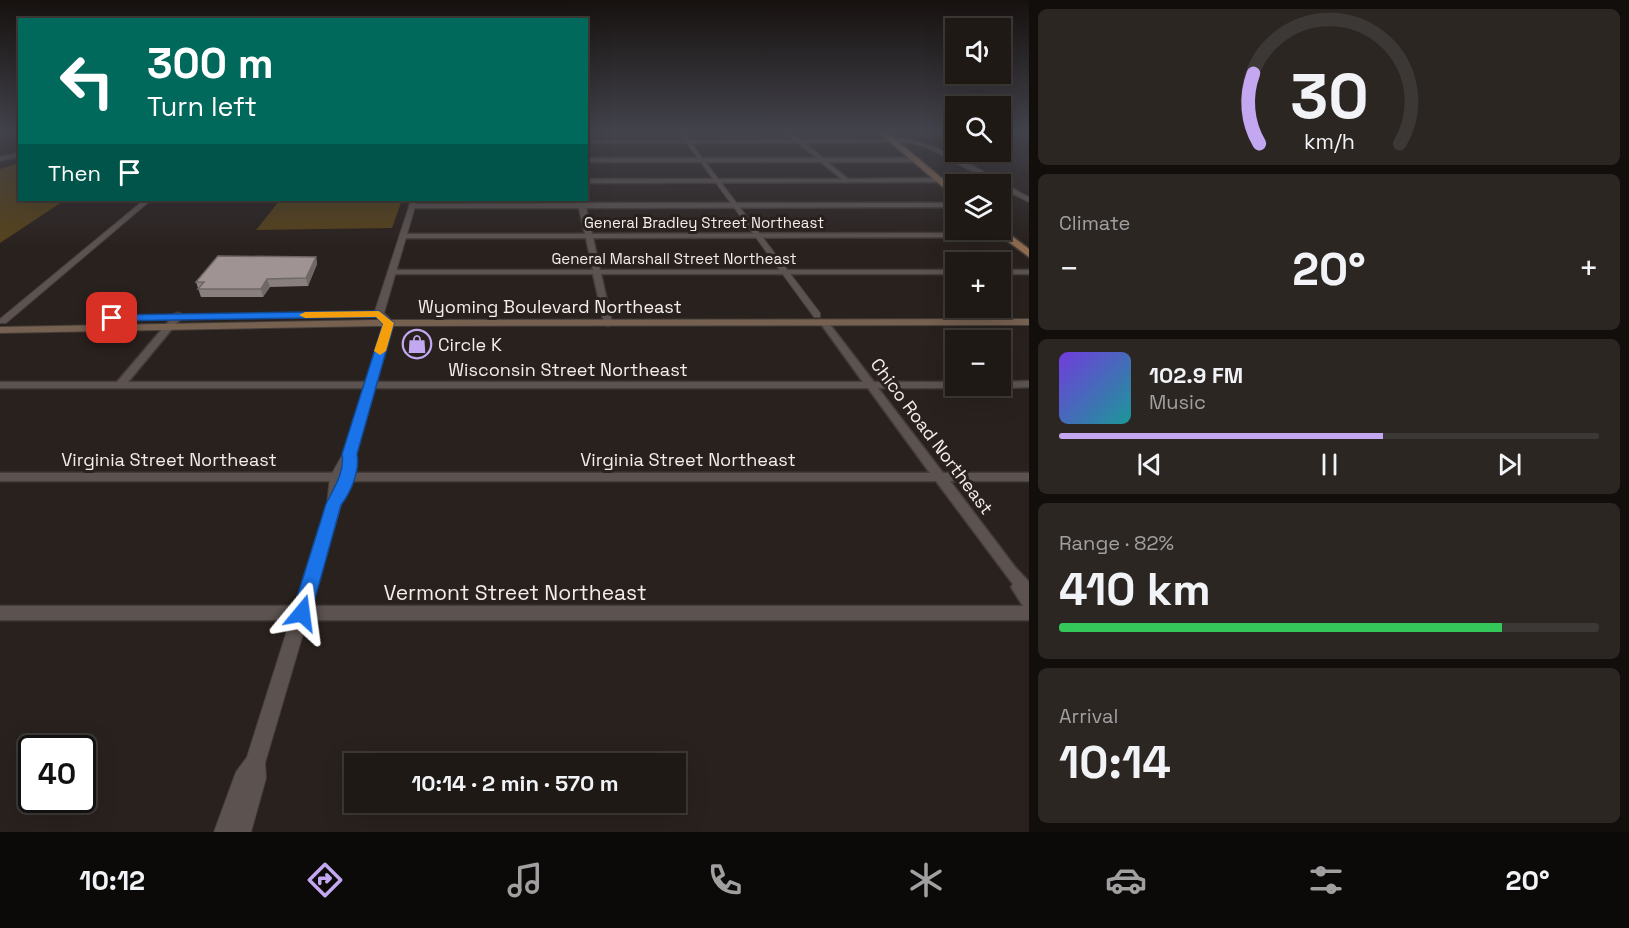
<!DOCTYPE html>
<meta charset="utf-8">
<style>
:root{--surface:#1f1916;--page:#2c2623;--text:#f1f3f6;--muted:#a1a0a1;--line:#3c3835;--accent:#c4a7f1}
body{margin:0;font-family:"Space Grotesk",sans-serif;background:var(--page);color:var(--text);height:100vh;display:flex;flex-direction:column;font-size:22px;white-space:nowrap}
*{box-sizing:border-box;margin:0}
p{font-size:20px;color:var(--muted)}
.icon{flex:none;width:33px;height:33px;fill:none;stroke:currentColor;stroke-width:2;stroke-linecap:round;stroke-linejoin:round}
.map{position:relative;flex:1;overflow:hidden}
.side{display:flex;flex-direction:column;gap:9px;padding:9px;background:#110e0c;width:600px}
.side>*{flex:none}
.top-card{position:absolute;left:18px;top:18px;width:570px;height:183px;border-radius:0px;box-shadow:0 6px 24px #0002,0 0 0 2px var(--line);background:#00695c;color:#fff;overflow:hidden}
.tools{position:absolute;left:945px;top:18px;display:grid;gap:12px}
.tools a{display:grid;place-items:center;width:66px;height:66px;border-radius:0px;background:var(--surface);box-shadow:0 6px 24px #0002,0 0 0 2px var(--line);font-size:30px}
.speed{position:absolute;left:18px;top:735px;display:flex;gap:12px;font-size:30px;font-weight:700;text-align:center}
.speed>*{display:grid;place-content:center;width:78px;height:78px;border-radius:50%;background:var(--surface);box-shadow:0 6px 24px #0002,0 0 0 2px var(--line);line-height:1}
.speed .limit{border:3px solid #111;border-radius:9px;background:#fff;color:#111}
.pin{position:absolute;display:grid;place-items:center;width:51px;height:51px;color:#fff;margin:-26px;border-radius:12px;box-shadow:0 3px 9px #0006}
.me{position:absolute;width:66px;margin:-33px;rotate:16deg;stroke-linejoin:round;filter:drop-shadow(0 0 4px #0008)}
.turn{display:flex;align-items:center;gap:21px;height:126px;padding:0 30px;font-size:27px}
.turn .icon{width:78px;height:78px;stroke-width:2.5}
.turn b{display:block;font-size:42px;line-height:51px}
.then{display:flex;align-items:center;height:57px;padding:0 30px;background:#0003;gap:12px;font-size:22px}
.big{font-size:45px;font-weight:700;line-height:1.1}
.side .widget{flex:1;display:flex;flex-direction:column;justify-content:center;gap:9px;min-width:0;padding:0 21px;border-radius:9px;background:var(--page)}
.side .dial{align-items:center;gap:0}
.dial svg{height:156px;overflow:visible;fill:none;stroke:var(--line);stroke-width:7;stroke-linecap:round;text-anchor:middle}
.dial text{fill:var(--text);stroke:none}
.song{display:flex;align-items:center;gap:18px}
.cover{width:72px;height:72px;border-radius:9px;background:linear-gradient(135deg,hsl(260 70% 55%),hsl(180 70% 35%))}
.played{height:6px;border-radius:3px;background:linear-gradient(90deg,var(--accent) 60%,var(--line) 60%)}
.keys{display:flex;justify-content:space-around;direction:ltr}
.heat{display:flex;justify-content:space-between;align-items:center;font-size:33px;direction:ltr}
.charge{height:9px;border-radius:4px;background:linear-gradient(90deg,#34c759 82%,var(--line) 0)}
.trip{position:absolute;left:344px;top:753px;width:342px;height:60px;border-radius:0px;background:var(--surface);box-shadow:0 6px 24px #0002,0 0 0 2px var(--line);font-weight:700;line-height:60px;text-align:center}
.tab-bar{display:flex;height:96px;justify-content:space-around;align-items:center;background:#0c0a09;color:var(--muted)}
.tab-bar .icon{width:42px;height:42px}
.tab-bar .on{color:var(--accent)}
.tab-bar b{font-size:27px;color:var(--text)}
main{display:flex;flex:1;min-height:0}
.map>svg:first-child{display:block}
.green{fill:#56421a}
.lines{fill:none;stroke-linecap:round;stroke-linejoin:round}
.minor-casing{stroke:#433d3a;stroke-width:3}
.tertiary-casing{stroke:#433d3a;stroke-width:2}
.secondary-casing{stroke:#433d3a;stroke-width:2}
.primary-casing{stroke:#433d3a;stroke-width:3}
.minor{fill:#5c5350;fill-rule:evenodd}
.tertiary{fill:#5c5350;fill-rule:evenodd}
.secondary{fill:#766050;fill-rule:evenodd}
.primary{fill:#916d50;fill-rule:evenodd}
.wall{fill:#897f7e}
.shaded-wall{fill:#6f6867}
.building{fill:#9f9493;stroke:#6f6867;stroke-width:1.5}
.route{fill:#1a73e8;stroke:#114b97;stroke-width:1.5}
.slow{fill:#f59e0b}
.labels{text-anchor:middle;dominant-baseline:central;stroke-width:6;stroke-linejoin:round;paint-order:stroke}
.far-street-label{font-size:15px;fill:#f3edeb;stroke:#29211e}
.street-label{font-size:18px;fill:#f3edeb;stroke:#29211e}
.poi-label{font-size:18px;fill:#f3edeb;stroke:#29211e;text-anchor:start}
.near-street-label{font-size:21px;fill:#f3edeb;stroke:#29211e}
</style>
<main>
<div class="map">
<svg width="1029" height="832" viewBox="0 0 1029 832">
<rect width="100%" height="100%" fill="#29211e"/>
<path class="green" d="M19,163l1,37h45l-65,43v-74z
M280,200h122l-10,28 -136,2z"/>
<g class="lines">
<g class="minor-casing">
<path id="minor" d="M784,131h4l12,9h85l2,1 -2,1 -81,1 19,15h95l3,2 -3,2h-91l21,17 90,-1 3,2 -3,2 -352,1v-4h256l-21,-17h-235v-4h231l-19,-15h-212v-2l208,-1z
M20,153v3l-20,5v-4z
M582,203h374v4l-370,1 6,26 413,-1 3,2 -3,2 -412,1 7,32h356v4h-355l11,49 -4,3 -4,-3 -11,-49h-201l-4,-2 4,-2h201l-7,-32h-183l-3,-2 3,-2h182l-6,-26h-167l-3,-2 3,-2z
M1000,270h29v4h-29z
M178,313l3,1v4l-53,64h735l-42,-58 1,-2h6l46,60h82v4h5l-5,2h-78l65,85h86v8h-79l65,86 14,15v38h-1029v-14h1023l-12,-19 2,-3 -77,-103h-589l-5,-2 -5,2h-337v-8h337l5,2 5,-2h583l-62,-85h-868v-6h117l58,-68z
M1029,381v6l-29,1 -5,-2h5v-4z"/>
</g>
<g class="tertiary-casing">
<path id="tertiary" d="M678,131h4l138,182v4h-6z
M898,138c49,6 89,38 131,59v5l-29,-14v-4h-4l-70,-37 -14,-4 -30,-2z
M144,200h7l-145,123h-6v-4z
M411,200h6l-33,113 10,10 -38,131 -3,26 -12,25 -76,258 1,15 -15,54h-37l22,-60 11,-15 80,-253 3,-27 14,-25 40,-128 -10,-10z"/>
</g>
<g class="secondary-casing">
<path id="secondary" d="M1029,319v6l-654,1 -375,7v-6l375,-7z"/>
</g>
<g class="primary-casing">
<path id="primary" d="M877,131h8l71,59v8z
M1000,227l29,22v8l-36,-27h7z"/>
</g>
<use href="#minor" class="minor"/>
<use href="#tertiary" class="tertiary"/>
<use href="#secondary" class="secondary"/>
<use href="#primary" class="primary"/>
</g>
<path class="wall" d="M105,200h27l-2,1h-24z
M316,257l1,7 -9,22 -38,1 -7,10h-62l-5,-15z"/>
<path class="shaded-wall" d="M316,257l1,7 -9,22 -2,-8z
M267,279l3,8 -7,10 -2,-8z"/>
<path class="building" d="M218,256l98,1 -10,21 -39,1 -6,10h-63l6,-7h-8z"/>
<linearGradient id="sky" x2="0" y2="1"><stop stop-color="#171210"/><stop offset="0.53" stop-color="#43434c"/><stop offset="1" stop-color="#43434c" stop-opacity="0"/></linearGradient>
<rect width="1029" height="247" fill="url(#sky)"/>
<path class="route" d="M379,311l15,12 -37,131c3,17 -6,38 -16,51l-30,108 -2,6 -7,3 -7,-3 -3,-6 34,-109c8,-16 19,-32 16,-50l41,-130 -7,-7 -264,4 -6,-3 6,-3z"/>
<path class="slow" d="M379,311l15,12 -8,28 -6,4 -6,-4 9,-27 -7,-7 -71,1 -6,-3 6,-3z"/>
<defs>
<g id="shop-ring" transform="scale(1.5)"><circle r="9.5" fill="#29211e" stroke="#c4a7f1" stroke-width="1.5"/><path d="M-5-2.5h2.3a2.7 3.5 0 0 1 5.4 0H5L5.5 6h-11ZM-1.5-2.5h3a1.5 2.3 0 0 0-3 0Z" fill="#c4a7f1"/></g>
</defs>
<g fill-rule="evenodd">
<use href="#shop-ring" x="417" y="344"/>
</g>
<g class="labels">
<g class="far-street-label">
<text x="704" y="222">General Bradley Street Northeast</text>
<text x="674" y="258">General Marshall Street Northeast</text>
</g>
<g class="street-label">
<text x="550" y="306">Wyoming Boulevard Northeast</text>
<text x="568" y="369">Wisconsin Street Northeast</text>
<text transform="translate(932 436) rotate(53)">Chico Road Northeast</text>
<text x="169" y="459">Virginia Street Northeast</text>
<text x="688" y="459">Virginia Street Northeast</text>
</g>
<g class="poi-label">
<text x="438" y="344">Circle K</text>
</g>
<g class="near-street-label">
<text x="515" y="592">Vermont Street Northeast</text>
</g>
</g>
</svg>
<div class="tools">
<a><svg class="icon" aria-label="sound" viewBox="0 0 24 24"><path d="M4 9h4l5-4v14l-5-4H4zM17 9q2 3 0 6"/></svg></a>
<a><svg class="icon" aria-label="search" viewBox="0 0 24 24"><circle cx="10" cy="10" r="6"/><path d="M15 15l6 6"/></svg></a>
<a><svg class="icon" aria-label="layers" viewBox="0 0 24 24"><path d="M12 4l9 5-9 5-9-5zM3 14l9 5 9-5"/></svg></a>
<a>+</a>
<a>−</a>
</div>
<div class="speed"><div class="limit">40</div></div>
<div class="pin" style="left:112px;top:318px;background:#d93025"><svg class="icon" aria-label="arrive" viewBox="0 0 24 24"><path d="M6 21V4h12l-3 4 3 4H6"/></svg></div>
<svg class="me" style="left:302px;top:613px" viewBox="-20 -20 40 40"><path d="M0-17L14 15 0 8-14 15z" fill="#1a73e8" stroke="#fff" stroke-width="4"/></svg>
<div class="trip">10:14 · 2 min · 570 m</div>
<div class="top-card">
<div class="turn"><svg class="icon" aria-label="left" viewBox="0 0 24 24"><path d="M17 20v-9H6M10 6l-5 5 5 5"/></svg><div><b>300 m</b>Turn left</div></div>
<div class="then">Then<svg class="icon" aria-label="arrive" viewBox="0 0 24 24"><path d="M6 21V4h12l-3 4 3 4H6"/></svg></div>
</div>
</div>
<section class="side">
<div class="widget dial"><svg viewBox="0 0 100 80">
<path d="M14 69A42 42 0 1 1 86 69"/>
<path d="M14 69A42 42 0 0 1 11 33" stroke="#c4a7f1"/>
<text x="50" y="56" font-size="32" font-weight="700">30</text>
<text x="50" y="72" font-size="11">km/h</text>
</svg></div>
<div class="widget"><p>Climate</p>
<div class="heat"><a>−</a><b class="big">20°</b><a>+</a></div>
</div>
<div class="widget">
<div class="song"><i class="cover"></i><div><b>102.9 FM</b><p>Music</p></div></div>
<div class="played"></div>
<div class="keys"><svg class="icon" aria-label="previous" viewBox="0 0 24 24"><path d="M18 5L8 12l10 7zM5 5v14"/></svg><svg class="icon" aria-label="pause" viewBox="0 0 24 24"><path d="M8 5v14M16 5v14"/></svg><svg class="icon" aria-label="next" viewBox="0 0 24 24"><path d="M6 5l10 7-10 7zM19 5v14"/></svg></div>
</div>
<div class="widget"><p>Range · 82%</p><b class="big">410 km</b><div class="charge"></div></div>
<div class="widget"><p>Arrival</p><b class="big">10:14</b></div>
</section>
</main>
<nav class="tab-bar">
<b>10:12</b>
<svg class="icon on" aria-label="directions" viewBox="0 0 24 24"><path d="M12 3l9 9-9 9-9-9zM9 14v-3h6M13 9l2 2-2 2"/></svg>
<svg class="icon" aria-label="music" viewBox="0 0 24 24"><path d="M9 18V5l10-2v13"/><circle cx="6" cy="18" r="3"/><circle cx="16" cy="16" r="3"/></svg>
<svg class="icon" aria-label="phone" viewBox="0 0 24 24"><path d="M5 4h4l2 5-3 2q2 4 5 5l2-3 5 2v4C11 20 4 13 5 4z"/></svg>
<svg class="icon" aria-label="climate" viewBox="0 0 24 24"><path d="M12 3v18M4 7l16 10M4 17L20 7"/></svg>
<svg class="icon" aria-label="car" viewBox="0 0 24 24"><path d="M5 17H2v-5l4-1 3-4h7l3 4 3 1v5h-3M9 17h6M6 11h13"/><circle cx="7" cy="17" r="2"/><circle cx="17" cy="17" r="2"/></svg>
<svg class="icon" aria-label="filters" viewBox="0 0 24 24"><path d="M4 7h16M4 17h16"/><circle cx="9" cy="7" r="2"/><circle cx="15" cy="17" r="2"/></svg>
<b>20°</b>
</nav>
